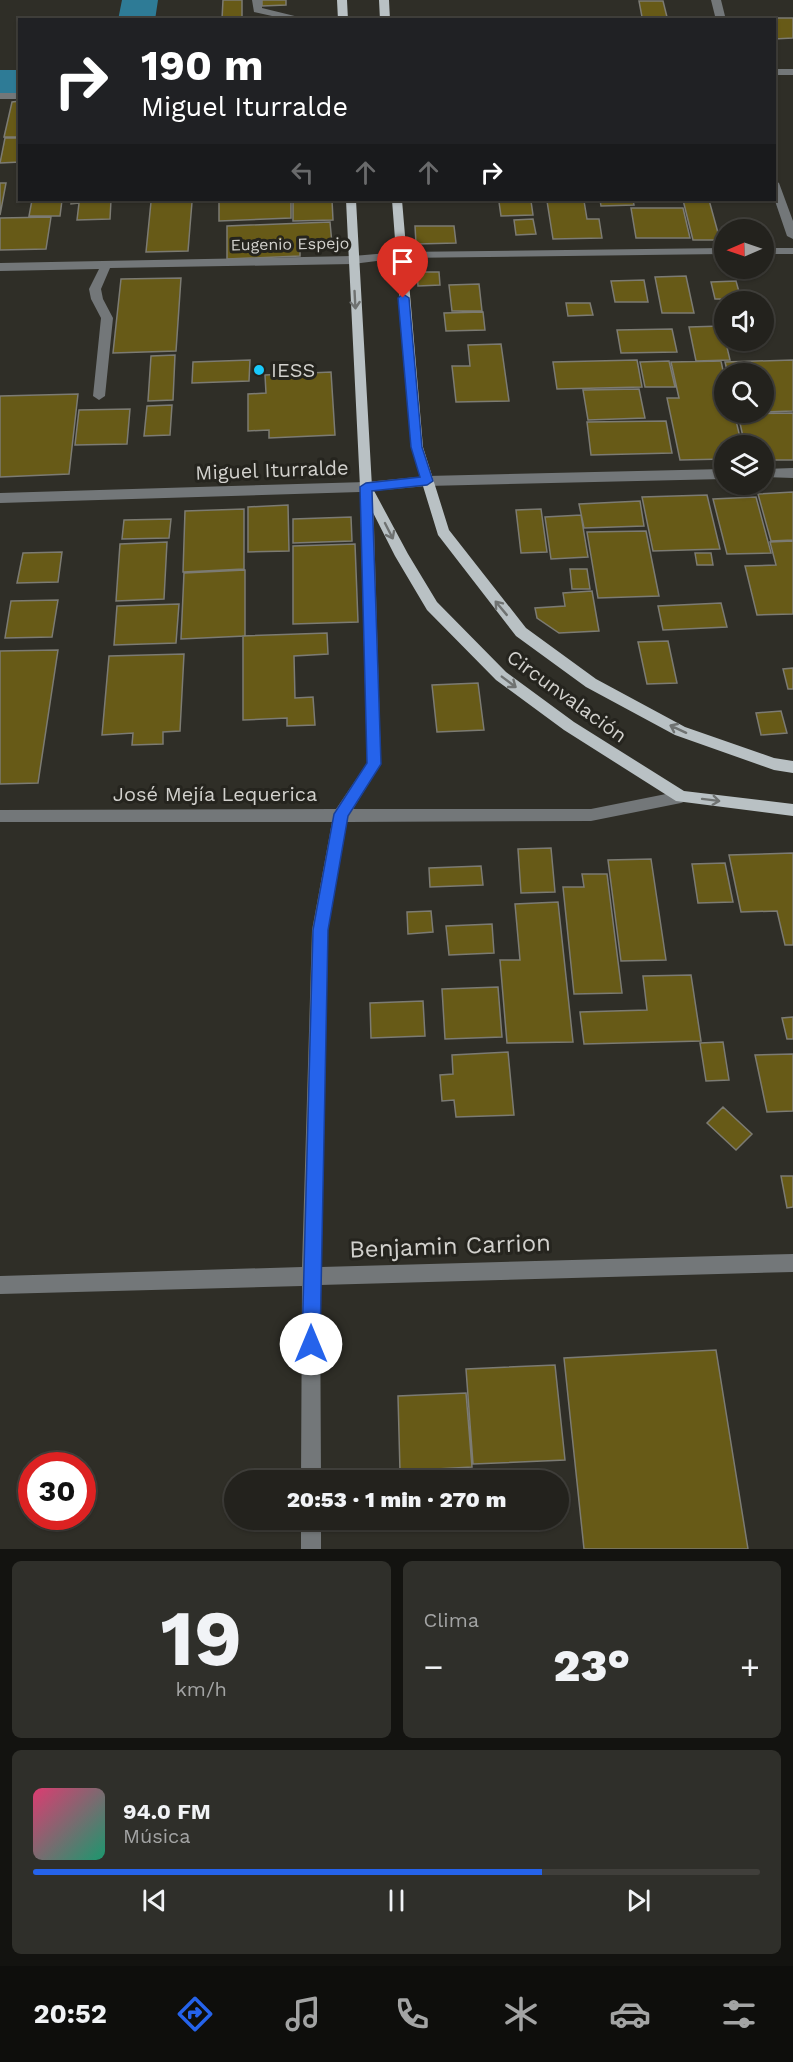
<!DOCTYPE html>
<html lang="es">
<meta charset="utf-8">
<style>
:root{--surface:#23221d;--page:#2f2f2a;--text:#f1f3f6;--muted:#a3a4a4;--line:#403f3b;--accent:#2563eb}
body{margin:0;font-family:"Work Sans",sans-serif;background:var(--page);color:var(--text);height:100vh;display:flex;flex-direction:column;font-size:22px;white-space:nowrap}
*{box-sizing:border-box;margin:0}
p{font-size:20px;color:var(--muted)}
.icon{flex:none;width:33px;height:33px;fill:none;stroke:currentColor;stroke-width:2;stroke-linecap:round;stroke-linejoin:round}
.map{position:relative;height:1549px;overflow:hidden}
.panel{display:flex;flex-direction:column;gap:12px;padding:12px;background:#131310;flex:1}
.panel>*{flex:none}
.banner{position:absolute;left:18px;top:18px;width:758px;height:183px;border-radius:0px;box-shadow:0 2px 4px #0004,0 0 0 2px var(--line);background:#202124;color:#fff;overflow:hidden}
.needle{width:39px;rotate:268deg}
.buttons{position:absolute;left:714px;top:219px;display:grid;gap:12px}
.buttons a{display:grid;place-items:center;width:60px;height:60px;border-radius:50%;background:var(--surface);box-shadow:0 2px 4px #0004,0 0 0 2px var(--line);font-size:30px}
.speed{position:absolute;left:18px;top:1452px;display:flex;gap:12px;font-size:30px;font-weight:700;text-align:center}
.speed>*{display:grid;place-content:center;width:78px;height:78px;border-radius:50%;background:var(--surface);box-shadow:0 2px 4px #0004,0 0 0 2px var(--line);line-height:1}
.speed .limit{border:9px solid #d22;background:#fff;color:#111}
.pin{position:absolute;display:grid;place-items:center;width:51px;height:51px;color:#fff;margin:-62px -26px;border-radius:50% 50% 50% 0;rotate:-45deg;box-shadow:0 0 6px #0007}
.pin .icon{rotate:45deg}
.me{position:absolute;width:66px;margin:-33px;rotate:0deg;stroke-linejoin:round;filter:drop-shadow(0 0 4px #0008)}
.turn{display:flex;align-items:center;gap:21px;height:126px;padding:0 24px;font-size:27px}
.turn .icon{width:78px;height:78px;stroke-width:2.5}
.turn b{display:block;font-size:42px;line-height:51px}
.lanes{display:flex;align-items:center;height:57px;padding:0 24px;background:#0003;justify-content:center;gap:30px;direction:ltr}
.lanes .off{opacity:.35}
.big{font-size:45px;font-weight:800;line-height:1.1}
.panel .card{flex:1;display:flex;flex-direction:column;justify-content:center;gap:9px;min-width:0;padding:0 21px;border-radius:9px;background:var(--page)}
.panel .dial{align-items:center;gap:0}
.dial b{font-size:78px;line-height:1}
.song{display:flex;align-items:center;gap:18px}
.cover{width:72px;height:72px;border-radius:9px;background:linear-gradient(135deg,hsl(340 70% 55%),hsl(160 70% 35%))}
.played{height:6px;border-radius:3px;background:linear-gradient(90deg,var(--accent) 70%,var(--line) 70%)}
.keys{display:flex;justify-content:space-around;direction:ltr}
.heat{display:flex;justify-content:space-between;align-items:center;font-size:33px;direction:ltr}
.panel .tiles{flex:1;display:grid;gap:12px;grid-template-columns:1fr 1fr}
.card:last-child{grid-column:span 2}
.trip{position:absolute;left:224px;top:1470px;width:345px;height:60px;border-radius:30px;background:var(--surface);box-shadow:0 2px 4px #0004,0 0 0 2px var(--line);font-weight:800;line-height:60px;text-align:center}
.tab-bar{display:flex;height:96px;justify-content:space-around;align-items:center;background:#0e0e0c;color:var(--muted)}
.tab-bar .icon{width:42px;height:42px}
.tab-bar .on{color:var(--accent)}
.tab-bar b{font-size:27px;color:var(--text)}
.map>svg:first-child{display:block}
.lines{fill:none;stroke-linecap:round;stroke-linejoin:round}
.river{fill:#2e7b96;fill-rule:evenodd}
.building{fill:#675a17;stroke:#7c7b73;stroke-width:1.5}
.minor{fill:#737779;fill-rule:evenodd}
.major{fill:#b9c1c4;fill-rule:evenodd}
.oneway{stroke:#6f7271}
.route{fill:#2563eb;stroke:#184099;stroke-width:1.5}
.poi-dot{fill:#19cafc;stroke:#25241e;stroke-width:2}
.labels{text-anchor:middle;dominant-baseline:central;stroke-width:6;stroke-linejoin:round;paint-order:stroke}
.far-street-label{font-size:16px;fill:#d2d1cd;stroke:#25241e}
.poi-label{font-size:20px;fill:#d2d1cd;stroke:#25241e;text-anchor:start}
.street-label{font-size:20px;fill:#d2d1cd;stroke:#25241e}
.near-street-label{font-size:24px;fill:#d2d1cd;stroke:#25241e}
</style>
<div class="map">
<svg width="793" height="1549" viewBox="0 0 793 1549">
<rect width="100%" height="100%" fill="#2f2e27"/>
<g class="lines">
<path class="river" d="M122,0h36l-3,20h-37z
M0,70h20v24h-20z"/>
</g>
<path class="building" d="M223,0h19v18l-20,1z
M262,0h24v5l-24,1z
M639,1h24l4,16h-25z
M760,18h33v20l-19,1v-19z
M20,101v36h-16l8,-35z
M5,138h15v24l-20,1z
M0,183h6l-6,32z
M32,200h30l-2,16h-31z
M71,200h40l-1,19 -33,1 2,-17 -8,1z
M219,200h72v18l-72,3z
M293,200h39l1,20 -40,1z
M600,200h33l1,5 -33,1z
M683,200h26l11,40h-27z
M531,201l2,14 -32,1 -2,-14z
M547,201h37l3,18h12l3,19 -49,1z
M151,202h41l-4,49 -42,1z
M631,208h52l7,30h-54z
M51,217l-5,32 -46,1v-32z
M533,219l3,15 -20,1 -2,-15z
M330,222l2,22 -32,1v11l-73,3v-33z
M415,226h39l2,17 -40,1z
M417,272h22l1,13 -22,1z
M686,276l8,37h-32l-7,-36z
M181,278l-5,73 -63,2 8,-74z
M644,280l4,22h-33l-4,-21z
M736,281l5,18h-26l-4,-17z
M479,284l3,27h-30l-3,-26z
M566,303h24l3,12 -25,1z
M483,312l2,18 -39,1 -2,-18z
M722,326l8,34 -34,1 -7,-34z
M672,329l5,23 -56,1 -4,-23z
M501,344l8,57 -53,1 -4,-36h18l-2,-21z
M175,355l-2,45 -25,1 3,-45z
M250,360l-1,21 -57,2 1,-21z
M637,360l5,27 -85,2 -4,-27z
M793,360v51l-29,1v-38h-36l-3,-12z
M669,361l6,26h-30l-5,-25z
M721,361l3,14v37h10l8,34h-18v13l-44,1 -13,-62h12l-8,-36z
M331,372l4,63 -66,3v-8l-21,1v-37l18,-1 -1,-18z
M639,389l6,29 -57,2 -5,-30z
M78,394l-9,80 -69,3v-81z
M172,405l-2,30 -26,1 3,-30z
M130,409l-3,35 -52,1 4,-35z
M793,413v47h-29v-14h-19l-7,-32z
M666,421l6,32 -81,2 -4,-33z
M793,492v48l-22,1 -13,-47z
M707,495l13,54 -67,2 -11,-54z
M756,497l15,56 -44,1 -14,-55z
M640,501l4,25 -60,2 -5,-24z
M288,505l1,46 -41,1v-45z
M244,509v60l-61,3 2,-61z
M541,509l6,43 -26,1 -5,-43z
M581,515l7,42 -37,2 -6,-42z
M351,517l1,24 -59,2v-24z
M171,519l-2,19 -47,1 2,-19z
M646,531l13,65 -61,2 -11,-66z
M793,541v73l-36,1 -12,-49 31,-1 -6,-23z
M167,542l-3,57 -48,2 4,-57z
M355,544l3,78 -65,2v-78z
M62,552l-4,30 -41,1 6,-30z
M695,553h16l2,12h-16z
M570,569h17l3,20h-18z
M245,570v66l-64,3 3,-66z
M592,591l7,40 -40,2 -22,-15 -2,-10 30,-2 -2,-13z
M58,600l-6,37 -47,1 6,-37z
M721,603l6,24 -64,3 -5,-24z
M179,604l-3,39 -62,2 3,-39z
M327,633l1,21 -34,2 1,42 18,-1 2,28 -28,1v-8l-44,2v-84z
M668,641l9,42 -30,1 -9,-42z
M58,650l-20,133 -38,1v-133z
M184,654l-4,77 -17,1v12l-31,1 1,-12 -31,2 7,-79z
M793,668v21h-5l-5,-20z
M478,683l6,47 -47,2 -5,-47z
M781,711l6,22 -26,2 -5,-22z
M551,848l4,44 -34,1 -3,-44z
M793,853v92h-8l-8,-34 -36,1 -12,-57z
M651,859l15,101 -45,1 -13,-101z
M725,863l8,39 -35,1 -6,-39z
M481,866l2,19 -53,2 -1,-19z
M582,874h25l15,119 -48,1 -11,-107h21z
M558,902l15,140 -66,1 -7,-83h20l-5,-56z
M431,911l2,21 -25,2 -1,-22z
M492,924l2,29 -45,2 -3,-29z
M691,975l10,66 -117,3 -4,-32 67,-2 -4,-34z
M498,987l4,50 -57,2 -3,-50z
M423,1001l2,35 -54,2 -1,-35z
M793,1017v22h-6l-5,-21z
M723,1042l6,38 -23,1 -6,-38z
M508,1052l6,63 -58,2 -2,-17 -12,1 -2,-26 13,-1 -1,-19z
M793,1054v57l-26,1 -12,-57z
M723,1107l29,27 -16,16 -29,-27z
M781,1176h12v31l-6,1z
M716,1350l32,199h-164l-20,-191z
M555,1365l10,95 -92,4 -7,-95z
M466,1393l6,74 -72,4 -2,-75z"/>
<g class="lines">
<path class="minor" d="M252,0h10v8l49,12h-21l-36,-8z
M711,0h10l5,20h-10z
M774,69h19v6h-19z
M0,93h20v6h-20z
M774,180l5,3 14,38v18l-6,-3 -13,-38z
M724,248v6l-324,4 -47,6 -243,4 -9,21 2,10 10,19 -8,78 -6,4 -6,-4 8,-78 -10,-19 -2,-10 10,-20 -99,2v-8l353,-7 47,-4z
M764,248h29v6h-29z
M793,468v10l-29,-1v-8z
M724,469v10l-297,7 -54,5 8,273 -28,45h238l90,-18 5,2 3,4 -3,4 -5,2 -90,18 -244,1 -19,108 -7,337 472,-13v18l-473,13 1,195h-20l1,-194 -302,8v-18l302,-9 10,-337 20,-108h-332v-12l336,-1 31,-46 -7,-271 -360,11v-10l366,-11 61,-6z
M301,1520h20v29h-20z"/>
<path class="major" d="M337,0h10l1,20h-10z
M379,0h10l1,20h-10z
M346,200h10l16,287 36,67 29,48 69,70 68,50 110,69 109,13v12l-117,-15 -112,-71 -68,-50 -69,-70 -32,-54 -35,-69z
M392,200h10l21,247 26,83 77,98 70,51 89,48 89,31 19,3v12l-19,-3 -99,-35 -89,-48 -70,-51 -78,-101 -27,-88z"/>
</g>
<defs><path id="oneway-shaft" d="M-6 0H5M1.5-3L5.5 0L1.5 3" fill="none" stroke-width="1.6" stroke-linecap="round" stroke-linejoin="round" transform="scale(1.5)"/></defs>
<g class="oneway">
<use href="#oneway-shaft" transform="translate(355 300) rotate(87)"/>
<use href="#oneway-shaft" transform="translate(389 531) rotate(63)"/>
<use href="#oneway-shaft" transform="translate(501 608) rotate(-130)"/>
<use href="#oneway-shaft" transform="translate(509 682) rotate(37)"/>
<use href="#oneway-shaft" transform="translate(678 729) rotate(-155)"/>
<use href="#oneway-shaft" transform="translate(711 800) rotate(7)"/>
</g>
<path class="route" d="M403,294l6,4 13,149 11,34 -6,4 -55,6 9,273 -33,52 -20,114 -8,414 -3,6 -6,2 -6,-2 -3,-6 11,-414 21,-116 33,-51 -7,-276 6,-4 54,-6 -9,-30 -13,-149z"/>
<circle class="poi-dot" cx="259" cy="370" r="6"/>
<g class="labels">
<g class="far-street-label">
<text transform="translate(290 244) rotate(-1)">Eugenio Espejo</text>
</g>
<g class="poi-label">
<text x="271" y="370">IESS</text>
</g>
<g class="street-label">
<text transform="translate(272 470) rotate(-2)">Miguel Iturralde</text>
<text transform="translate(567 696) rotate(36)">Circunvalación</text>
<text x="215" y="794">José Mejía Lequerica</text>
</g>
<g class="near-street-label">
<text transform="translate(450 1246) rotate(-2)">Benjamin Carrion</text>
</g>
</g>
</svg>
<div class="buttons">
<a><svg class="needle" viewBox="-14 -14 28 28"><path d="M0-13l5 13h-10z" fill="#e53935"/><path d="M0 13l5-13h-10z" fill="#a3a4a4"/></svg></a>
<a><svg class="icon" aria-label="sound" viewBox="0 0 24 24"><path d="M4 9h4l5-4v14l-5-4H4zM17 9q2 3 0 6"/></svg></a>
<a><svg class="icon" aria-label="search" viewBox="0 0 24 24"><circle cx="10" cy="10" r="6"/><path d="M15 15l6 6"/></svg></a>
<a><svg class="icon" aria-label="layers" viewBox="0 0 24 24"><path d="M12 4l9 5-9 5-9-5zM3 14l9 5 9-5"/></svg></a>
</div>
<div class="speed"><div class="limit">30</div></div>
<div class="pin" style="left:403px;top:298px;background:#d93025"><svg class="icon" aria-label="arrive" viewBox="0 0 24 24"><path d="M6 21V4h12l-3 4 3 4H6"/></svg></div>
<svg class="me" style="left:311px;top:1344px" viewBox="-20 -20 40 40"><circle r="19" fill="#fff"/><path d="M0-13L10 11 0 6-10 11z" fill="#2563eb"/></svg>
<div class="trip">20:53 · 1 min · 270 m</div>
<div class="banner">
<div class="turn"><svg class="icon" aria-label="right" viewBox="0 0 24 24"><path d="M7 20v-9h11M14 6l5 5-5 5"/></svg><div><b>190 m</b>Miguel Iturralde</div></div>
<div class="lanes"><svg class="icon off" aria-label="left" viewBox="0 0 24 24"><path d="M17 20v-9H6M10 6l-5 5 5 5"/></svg><svg class="icon off" aria-label="ahead" viewBox="0 0 24 24"><path d="M12 20V5M6 11l6-6 6 6"/></svg><svg class="icon off" aria-label="ahead" viewBox="0 0 24 24"><path d="M12 20V5M6 11l6-6 6 6"/></svg><svg class="icon" aria-label="right" viewBox="0 0 24 24"><path d="M7 20v-9h11M14 6l5 5-5 5"/></svg></div>
</div>
</div>
<section class="panel">
<div class="tiles">
<div class="card dial"><b>19</b><p>km/h</p></div>
<div class="card"><p>Clima</p>
<div class="heat"><a>−</a><b class="big">23°</b><a>+</a></div>
</div>
<div class="card">
<div class="song"><i class="cover"></i><div><b>94.0 FM</b><p>Música</p></div></div>
<div class="played"></div>
<div class="keys"><svg class="icon" aria-label="previous" viewBox="0 0 24 24"><path d="M18 5L8 12l10 7zM5 5v14"/></svg><svg class="icon" aria-label="pause" viewBox="0 0 24 24"><path d="M8 5v14M16 5v14"/></svg><svg class="icon" aria-label="next" viewBox="0 0 24 24"><path d="M6 5l10 7-10 7zM19 5v14"/></svg></div>
</div>
</div>
</section>
<nav class="tab-bar">
<b>20:52</b>
<svg class="icon on" aria-label="directions" viewBox="0 0 24 24"><path d="M12 3l9 9-9 9-9-9zM9 14v-3h6M13 9l2 2-2 2"/></svg>
<svg class="icon" aria-label="music" viewBox="0 0 24 24"><path d="M9 18V5l10-2v13"/><circle cx="6" cy="18" r="3"/><circle cx="16" cy="16" r="3"/></svg>
<svg class="icon" aria-label="phone" viewBox="0 0 24 24"><path d="M5 4h4l2 5-3 2q2 4 5 5l2-3 5 2v4C11 20 4 13 5 4z"/></svg>
<svg class="icon" aria-label="climate" viewBox="0 0 24 24"><path d="M12 3v18M4 7l16 10M4 17L20 7"/></svg>
<svg class="icon" aria-label="car" viewBox="0 0 24 24"><path d="M5 17H2v-5l4-1 3-4h7l3 4 3 1v5h-3M9 17h6M6 11h13"/><circle cx="7" cy="17" r="2"/><circle cx="17" cy="17" r="2"/></svg>
<svg class="icon" aria-label="filters" viewBox="0 0 24 24"><path d="M4 7h16M4 17h16"/><circle cx="9" cy="7" r="2"/><circle cx="15" cy="17" r="2"/></svg>
</nav>
